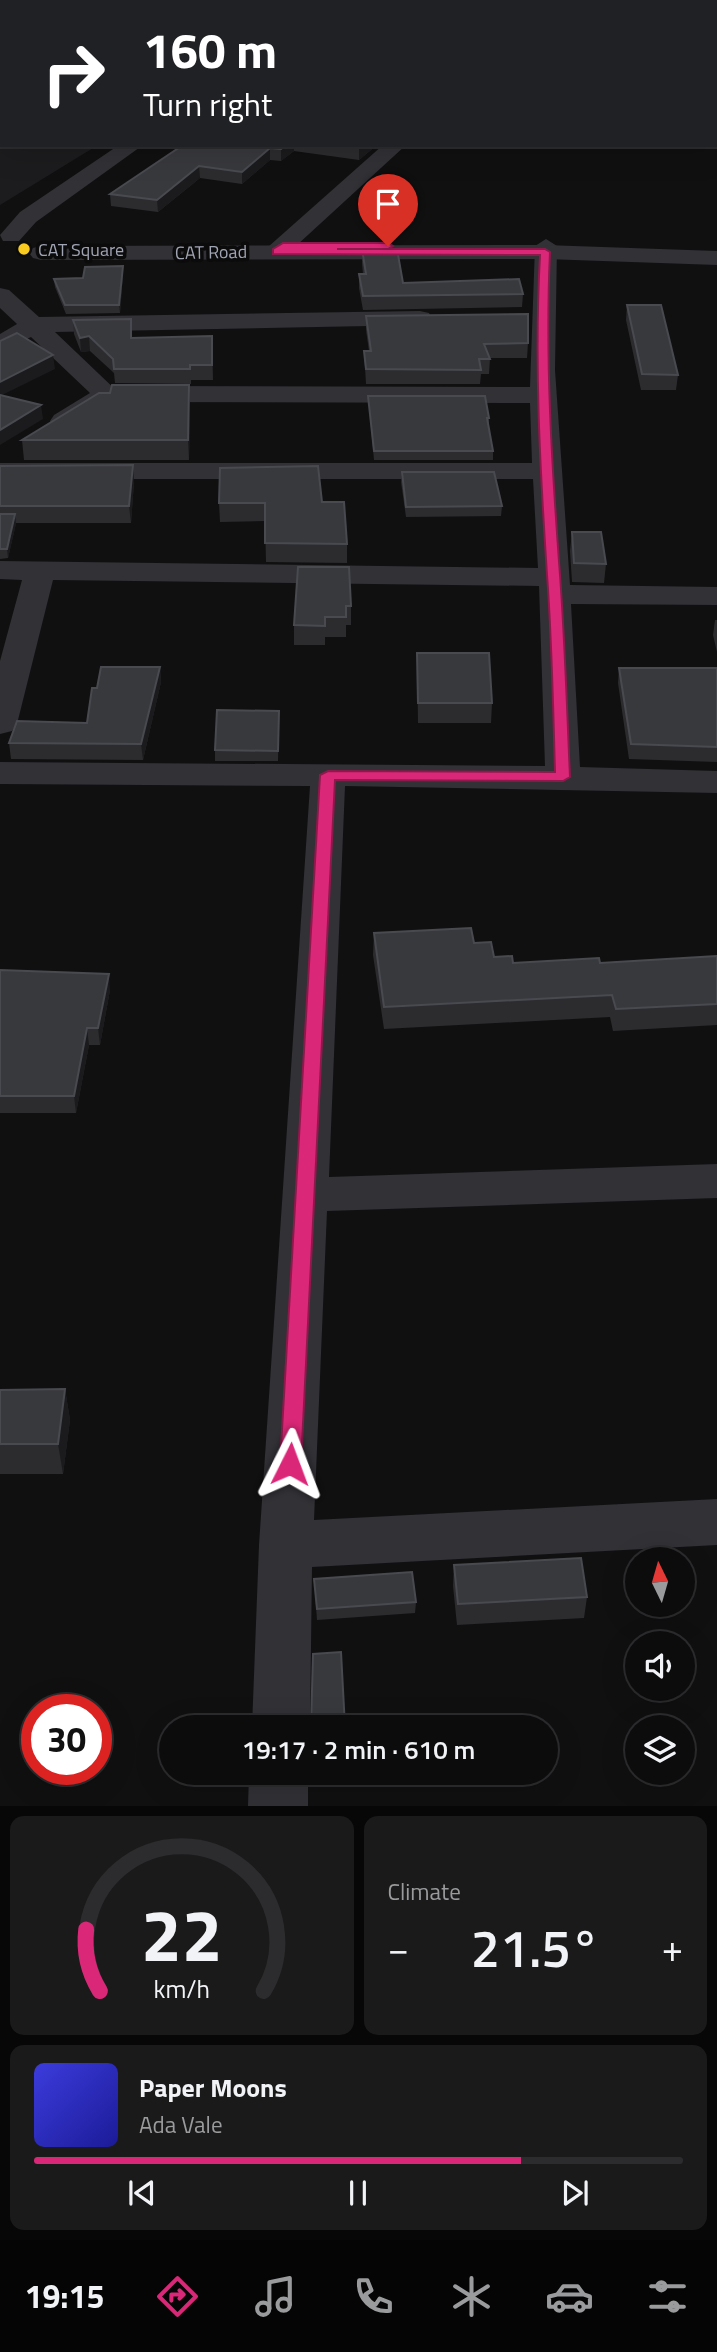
<!DOCTYPE html>
<meta charset="utf-8">
<style>
:root{--surface:#0c0c0d;--page:#1a1a1b;--text:#f1f3f6;--muted:#9a9b9d;--line:#2c2c2e;--accent:#db2777}
body{margin:0;font-family:"Titillium Web",sans-serif;background:var(--page);color:var(--text);height:100vh;display:flex;flex-direction:column;font-size:26px;white-space:nowrap}
*{box-sizing:border-box;margin:0}
p{font-size:23px;color:var(--muted)}
.icon{flex:none;width:38px;height:38px;fill:none;stroke:currentColor;stroke-width:2;stroke-linecap:round;stroke-linejoin:round}
.map{position:relative;height:1806px;overflow:hidden}
.panel{display:flex;flex-direction:column;gap:10px;padding:10px;background:#070707;flex:1}
.panel>*{flex:none}
.guide{position:absolute;left:0px;top:0px;width:718px;height:147px;box-shadow:0 7px 28px #0002,0 0 0 2px var(--line);background:#202124;color:#fff;overflow:hidden}
.needle{width:46px;rotate:355deg}
.controls{position:absolute;left:625px;top:1547px;display:grid;gap:14px}
.controls a{display:grid;place-items:center;width:70px;height:70px;border-radius:50%;background:var(--surface);box-shadow:0 7px 28px #0002,0 0 0 2px var(--line);font-size:35px}
.speed{position:absolute;left:21px;top:1694px;display:flex;gap:14px;font-size:35px;font-weight:700;text-align:center}
.speed>*{display:grid;place-content:center;width:91px;height:91px;border-radius:50%;background:var(--surface);box-shadow:0 7px 28px #0002,0 0 0 2px var(--line);line-height:1}
.speed .limit{border:10px solid #d22;background:#fff;color:#111}
.pin{position:absolute;display:grid;place-items:center;width:60px;height:60px;color:#fff;margin:-72px -30px;border-radius:50% 50% 50% 0;rotate:-45deg;box-shadow:0 0 7px #0007}
.pin .icon{rotate:45deg}
.me{position:absolute;width:77px;margin:-38px;rotate:3deg;stroke-linejoin:round;filter:drop-shadow(0 0 5px #0008)}
.turn{display:flex;align-items:center;gap:24px;height:147px;padding:0 28px;font-size:32px}
.turn .icon{width:91px;height:91px;stroke-width:2.5}
.turn b{display:block;font-size:49px;line-height:60px}
.big{font-size:52px;font-weight:600;line-height:1.1}
.panel .card{flex:1;display:flex;flex-direction:column;justify-content:center;gap:10px;min-width:0;padding:0 24px;border-radius:14px;background:var(--page)}
.panel .dial{align-items:center;gap:0}
.dial svg{height:182px;overflow:visible;fill:none;stroke:var(--line);stroke-width:7;stroke-linecap:round;text-anchor:middle}
.dial text{fill:var(--text);stroke:none}
.song{display:flex;align-items:center;gap:21px}
.cover{width:84px;height:84px;border-radius:10px;background:linear-gradient(135deg,hsl(240 70% 55%),hsl(240 70% 35%))}
.played{height:7px;border-radius:4px;background:linear-gradient(90deg,var(--accent) 75%,var(--line) 75%)}
.keys{display:flex;justify-content:space-around;direction:ltr}
.heat{display:flex;justify-content:space-between;align-items:center;font-size:38px;direction:ltr}
.panel .tiles{flex:1;display:grid;gap:10px;grid-template-columns:1fr 1fr}
.card:last-child{grid-column:span 2}
.trip{position:absolute;left:159px;top:1715px;width:399px;height:70px;border-radius:35px;background:var(--surface);box-shadow:0 7px 28px #0002,0 0 0 2px var(--line);font-weight:600;line-height:70px;text-align:center}
.dock{display:flex;height:112px;justify-content:space-around;align-items:center;background:#050505;color:var(--muted)}
.dock .icon{width:49px;height:49px}
.dock .active{color:var(--accent)}
.dock b{font-size:32px;color:var(--text)}
.map>svg:first-child{display:block}
.built{fill:#1c1c1e}
.lines{fill:none;stroke-linecap:round;stroke-linejoin:round}
.minor{fill:#313136;fill-rule:evenodd}
.tertiary{fill:#313136;fill-rule:evenodd}
.wall{fill:#2c2c2f}
.shaded-wall{fill:#1b1b1d}
.building{fill:#38393d;stroke:#484a50;stroke-width:2}
.route{fill:#db2777;stroke:#8e194d;stroke-width:2}
.poi-dot{fill:#f9cb20;stroke:#0b0b0c;stroke-width:2.5}
.labels{text-anchor:middle;dominant-baseline:central;stroke-width:7;stroke-linejoin:round;paint-order:stroke}
.far-poi-label{font-size:18px;fill:#a0a4b3;stroke:#0b0b0c;text-anchor:start}
.far-street-label{font-size:18px;fill:#a0a4b3;stroke:#0b0b0c}
</style>
<div class="map">
<svg width="717" height="1806" viewBox="0 0 717 1806">
<rect width="100%" height="100%" fill="#101011"/>
<path class="built" d="M0,92l2,53h96l-98,60z"/>
<g class="lines">
<path class="minor" d="M561,0h18l-19,2z
M716,7h1v10h-1z
M0,75h2v12h-2z
M383,145h23l-122,112h-16l-4,-5 4,-5z
M546,239l11,7 -2,124 15,215 147,2v18l-146,-1 9,163 137,4v22l-372,-7 -16,391 388,-13v34l-390,13 -13,309 403,-21v46l-405,22 -2,160h-58l7,-182 51,-759 -310,-2v-22l545,4 -6,-180 -486,-6 -36,144 -5,7 -12,3v-73l22,-81 -22,-1v-18l538,7 -5,-89h-533v-16h532l-2,-60 -393,-1 -9,-2 -4,-6 4,-6 9,-2 393,1 5,-141z
M0,288l9,2 30,27 381,-6 9,2 3,5 -3,5 -9,2 -365,7 65,62c-11,16 -46,38 -66,33l-4,-6 4,-6 36,-22 -59,-56 -31,15v-18l17,-10 -17,-16z
M249,1773h59v33h-60z"/>
<path class="tertiary" d="M119,145h24l-107,77 -17,19h-16l-3,-6 20,-23z
M545,245l172,6v14l-172,-6 -504,1 -8,-2 -4,-5 4,-5 8,-2z"/>
</g>
<path class="wall" d="M183,145h194l-18,15 -65,-9 -13,10 -11,-1 -28,24 -42,-6 -42,34 -47,-6 -1,-12z
M362,249l41,34 120,11 -1,13 -159,3 -4,-22v-14h4l-1,-11z
M123,266v8l-3,39 -54,1 -11,-27 -1,-8 29,-1z
M627,305l51,70 -2,15h-35l-15,-70z
M366,316l162,27 -1,15h-37l-1,16h-8l-1,10h-114l-2,-33h5l-3,-21z
M73,320l59,18 80,-2 1,44h-22v4l-76,-1 -1,-10 -24,-22 -9,1 -7,-18z
M189,385l1,20 -1,55h-165l-2,-20 88,-47z
M368,396l121,22v10l4,23v9h-119z
M0,466l134,16 -3,41h-115l-8,35 -8,1z
M402,472l100,34 -1,10 -95,1 -5,-35z
M322,502l25,42v19l-81,-1 -1,-41 -45,1 -1,-19z
M572,532l34,32 -2,19 -32,-1 -2,-31z
M298,567l53,39v19h-5v12h-21v8h-31v-20z
M715,620h2v32l-4,-17z
M417,653l75,50 -1,20h-73z
M160,667l1,15 -18,78 -132,-1 -2,-16 78,-20 10,-35z
M619,668h98v94l-88,-3 -11,-76z
M279,711l-1,50h-63v-11z
M374,933l100,10 20,14 19,6h87l117,-7v69l-104,6 -3,-14 -226,12 -11,-74z
M0,970l110,20 -10,55h-11l-13,68h-76z
M65,1389l5,31 -7,54h-63v-84z
M454,1565l133,32 -3,21 -127,7 -4,-39z
M314,1579l102,23 -1,11 -98,7z"/>
<path class="shaded-wall" d="M538,0h15l-2,2h-14z
M286,145h8v6l-13,10v-12z
M362,145h15l-18,15v-12z
M270,148v12l-28,24v-12z
M199,166l1,12 -42,34 -1,-12z
M123,266v8l-3,39 -1,-8z
M89,336l1,15 -9,1 -1,-14z
M53,355l2,14 -55,27v-14z
M189,385l1,20 -1,55 -1,-20z
M41,405l2,14 -43,26v-15z
M133,465l1,17 -3,41 -2,-17z
M15,514l1,10 -8,34 -1,-9z
M160,667l1,15 -18,78 -2,-16z
M109,974l1,16 -10,55 -2,-17z
M87,1028l2,17 -13,68 -2,-17z
M65,1389l5,31 -7,54 -5,-30z"/>
<path class="building" d="M205,0h333l-1,2h-334z
M183,145h103l-5,4 -11,-1 -28,24 -43,-6 -42,34 -47,-6z
M340,145h22l-3,3z
M362,249h35l6,34 116,-4 4,15 -160,2 -4,-22h7z
M123,266l-4,39h-54l-11,-26 29,-1 2,-11z
M627,305h34l17,70 -36,-1z
M528,314v29l-44,1 6,15h-11l2,11 -115,-1 -2,-18h7l-5,-35z
M131,319v19l81,-2v29h-22v4h-76l-1,-10 -24,-23 -9,2 -7,-18z
M17,333l36,22 -53,27v-41z
M112,385h77l-1,55h-166l77,-47h11z
M0,395l41,10 -41,25z
M368,396h117l4,22h-2l6,33h-119z
M133,465l-4,41h-129v-40z
M318,466l4,36h22l3,42 -82,-1v-40h-46l1,-35z
M402,472h92l8,34 -96,1z
M0,514h15l-8,35h-7z
M572,532h29l5,32 -32,-1z
M298,567h51l2,39h-5v11h-21v9l-31,-1z
M417,653h72l3,50h-74z
M101,667h59l-19,77 -132,-1 8,-22 70,2 5,-35h5z
M619,668h98v79l-86,-3z
M217,710l62,1 -1,40 -63,-1z
M471,928l3,15 17,-1 3,15 18,-1 1,7 86,-5 1,5 117,-7v48l-101,5 -4,-14 -228,12 -10,-74z
M0,970l109,4 -11,54h-11l-13,68h-74z
M65,1389l-7,55h-58v-54z
M581,1558l6,39 -129,7 -4,-39z
M412,1572l4,30 -99,7 -3,-30z
M341,1652l4,75h-34l2,-73z"/>
<path class="route" d="M283,243h105l5,3 -5,3h-51h208l5,3c-5,108 2,215 10,323 5,67 7,135 10,202l-7,4 -228,-1 -34,684 -3,7 -8,2 -7,-2 -3,-7 40,-689 8,-4 227,1c-2,-65 -3,-131 -8,-197 -7,-107 -13,-213 -7,-320l-267,-1v-5z"/>
<circle class="poi-dot" cx="24" cy="249" r="7"/>
<g class="labels">
<g class="far-poi-label">
<text x="38" y="249">CAT Square</text>
</g>
<g class="far-street-label">
<text transform="translate(211 252) rotate(-1)">CAT Road</text>
</g>
</g>
</svg>
<div class="controls">
<a><svg class="needle" viewBox="-14 -14 28 28"><path d="M0-13l5 13h-10z" fill="#e53935"/><path d="M0 13l5-13h-10z" fill="#9a9b9d"/></svg></a>
<a><svg class="icon" aria-label="sound" viewBox="0 0 24 24"><path d="M4 9h4l5-4v14l-5-4H4zM17 9q2 3 0 6"/></svg></a>
<a><svg class="icon" aria-label="layers" viewBox="0 0 24 24"><path d="M12 4l9 5-9 5-9-5zM3 14l9 5 9-5"/></svg></a>
</div>
<div class="speed"><div class="limit">30</div></div>
<div class="pin" style="left:388px;top:246px;background:#d93025"><svg class="icon" aria-label="arrive" viewBox="0 0 24 24"><path d="M6 21V4h12l-3 4 3 4H6"/></svg></div>
<svg class="me" style="left:290px;top:1464px" viewBox="-20 -20 40 40"><path d="M0-17L14 15 0 8-14 15z" fill="#db2777" stroke="#fff" stroke-width="4"/></svg>
<div class="trip">19:17 · 2 min · 610 m</div>
<div class="guide">
<div class="turn"><svg class="icon" aria-label="right" viewBox="0 0 24 24"><path d="M7 20v-9h11M14 6l5 5-5 5"/></svg><div><b>160 m</b>Turn right</div></div>
</div>
</div>
<section class="panel">
<div class="tiles">
<div class="card dial"><svg viewBox="0 0 100 80">
<path d="M14 69A42 42 0 1 1 86 69"/>
<path d="M14 69A42 42 0 0 1 8 42" stroke="#db2777"/>
<text x="50" y="56" font-size="32" font-weight="700">22</text>
<text x="50" y="72" font-size="11">km/h</text>
</svg></div>
<div class="card"><p>Climate</p>
<div class="heat"><a>−</a><b class="big">21.5°</b><a>+</a></div>
</div>
<div class="card">
<div class="song"><i class="cover"></i><div><b>Paper Moons</b><p>Ada Vale</p></div></div>
<div class="played"></div>
<div class="keys"><svg class="icon" aria-label="previous" viewBox="0 0 24 24"><path d="M18 5L8 12l10 7zM5 5v14"/></svg><svg class="icon" aria-label="pause" viewBox="0 0 24 24"><path d="M8 5v14M16 5v14"/></svg><svg class="icon" aria-label="next" viewBox="0 0 24 24"><path d="M6 5l10 7-10 7zM19 5v14"/></svg></div>
</div>
</div>
</section>
<nav class="dock">
<b>19:15</b>
<svg class="icon active" aria-label="directions" viewBox="0 0 24 24"><path d="M12 3l9 9-9 9-9-9zM9 14v-3h6M13 9l2 2-2 2"/></svg>
<svg class="icon" aria-label="music" viewBox="0 0 24 24"><path d="M9 18V5l10-2v13"/><circle cx="6" cy="18" r="3"/><circle cx="16" cy="16" r="3"/></svg>
<svg class="icon" aria-label="phone" viewBox="0 0 24 24"><path d="M5 4h4l2 5-3 2q2 4 5 5l2-3 5 2v4C11 20 4 13 5 4z"/></svg>
<svg class="icon" aria-label="climate" viewBox="0 0 24 24"><path d="M12 3v18M4 7l16 10M4 17L20 7"/></svg>
<svg class="icon" aria-label="car" viewBox="0 0 24 24"><path d="M5 17H2v-5l4-1 3-4h7l3 4 3 1v5h-3M9 17h6M6 11h13"/><circle cx="7" cy="17" r="2"/><circle cx="17" cy="17" r="2"/></svg>
<svg class="icon" aria-label="filters" viewBox="0 0 24 24"><path d="M4 7h16M4 17h16"/><circle cx="9" cy="7" r="2"/><circle cx="15" cy="17" r="2"/></svg>
</nav>
